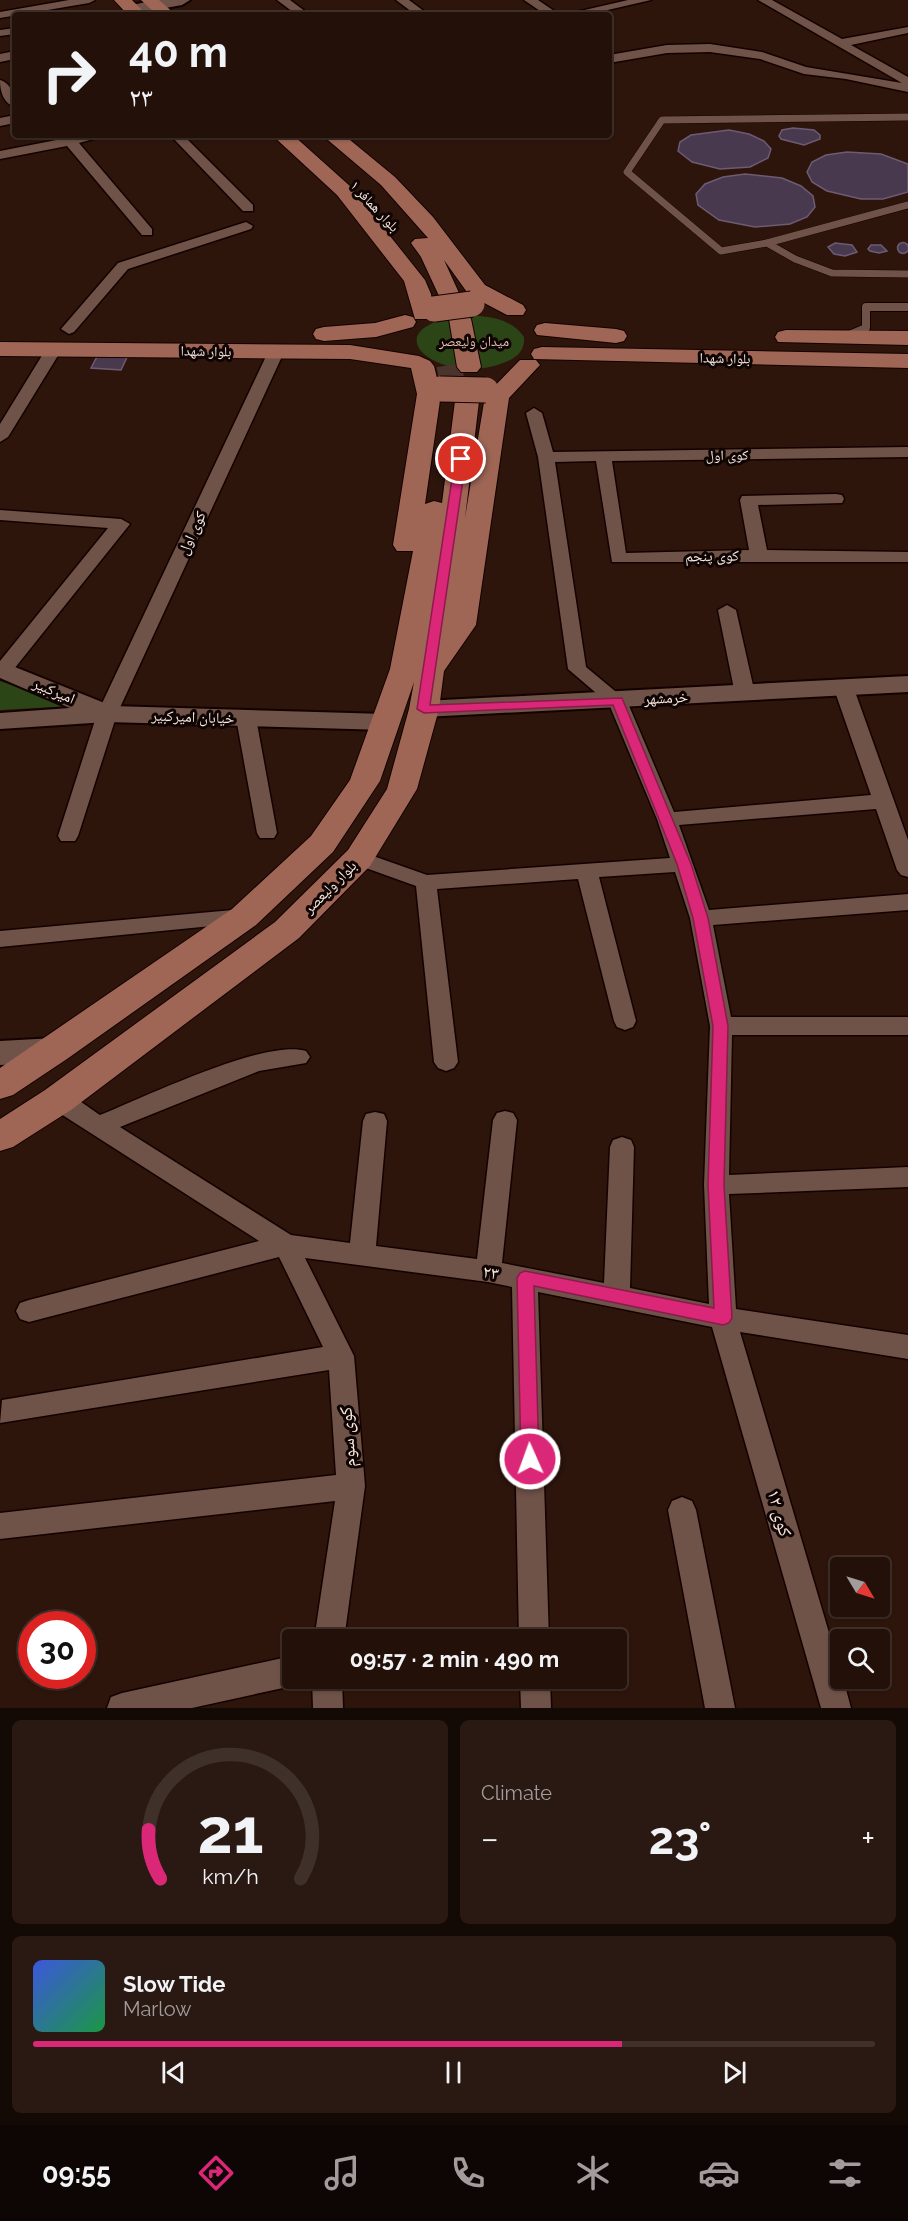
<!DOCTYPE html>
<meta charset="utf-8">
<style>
:root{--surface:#221009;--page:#2a1912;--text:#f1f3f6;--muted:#a29d9c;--line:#3f302a;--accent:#db2777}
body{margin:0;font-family:Raleway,"Noto Naskh Arabic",sans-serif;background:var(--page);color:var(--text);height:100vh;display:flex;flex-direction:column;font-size:22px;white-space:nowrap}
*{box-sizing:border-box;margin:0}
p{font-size:20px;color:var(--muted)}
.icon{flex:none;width:33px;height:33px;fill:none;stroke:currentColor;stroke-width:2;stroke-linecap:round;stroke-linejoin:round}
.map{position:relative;height:1708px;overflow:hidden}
.details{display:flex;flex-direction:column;gap:12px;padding:12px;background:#130905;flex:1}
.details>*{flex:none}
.banner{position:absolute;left:12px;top:12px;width:600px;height:126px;border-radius:6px;box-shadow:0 2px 4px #0004,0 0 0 2px var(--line);background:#221009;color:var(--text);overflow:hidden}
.needle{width:39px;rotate:128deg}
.fabs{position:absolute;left:830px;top:1557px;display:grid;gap:12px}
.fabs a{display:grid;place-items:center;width:60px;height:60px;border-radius:6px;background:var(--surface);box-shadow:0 2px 4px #0004,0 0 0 2px var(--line);font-size:30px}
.speed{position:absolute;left:18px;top:1611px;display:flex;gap:12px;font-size:30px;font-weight:700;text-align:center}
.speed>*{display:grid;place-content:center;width:78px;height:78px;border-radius:50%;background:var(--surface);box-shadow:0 2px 4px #0004,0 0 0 2px var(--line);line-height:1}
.speed .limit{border:9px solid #d22;background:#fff;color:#111}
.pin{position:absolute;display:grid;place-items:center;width:51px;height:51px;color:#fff;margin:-26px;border:3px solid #fff;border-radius:50%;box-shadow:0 2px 6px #0007}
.me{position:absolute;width:66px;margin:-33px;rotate:358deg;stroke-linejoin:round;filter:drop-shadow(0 0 4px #0008)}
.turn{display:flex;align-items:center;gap:21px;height:126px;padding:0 18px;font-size:27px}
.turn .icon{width:78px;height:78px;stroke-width:2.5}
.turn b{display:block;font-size:42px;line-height:51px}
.big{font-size:45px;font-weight:700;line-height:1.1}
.details .card{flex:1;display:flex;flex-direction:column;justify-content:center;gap:9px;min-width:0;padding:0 21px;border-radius:9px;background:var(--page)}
.details .dial{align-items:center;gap:0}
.dial svg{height:156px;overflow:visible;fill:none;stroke:var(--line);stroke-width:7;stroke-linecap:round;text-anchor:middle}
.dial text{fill:var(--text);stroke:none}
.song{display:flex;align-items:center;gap:18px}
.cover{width:72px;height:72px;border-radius:9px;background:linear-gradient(135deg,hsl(230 70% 55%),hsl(140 70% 35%))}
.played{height:6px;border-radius:3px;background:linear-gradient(90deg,var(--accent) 70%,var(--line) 70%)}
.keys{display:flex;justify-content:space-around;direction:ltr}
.heat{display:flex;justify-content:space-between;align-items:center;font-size:33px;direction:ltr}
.details .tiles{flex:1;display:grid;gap:12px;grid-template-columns:1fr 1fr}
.card:last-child{grid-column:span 2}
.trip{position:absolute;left:282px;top:1629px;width:345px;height:60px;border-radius:6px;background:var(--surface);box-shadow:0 2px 4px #0004,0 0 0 2px var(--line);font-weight:700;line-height:60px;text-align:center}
.tab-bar{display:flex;height:96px;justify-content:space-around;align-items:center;background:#0e0604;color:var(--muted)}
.tab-bar .icon{width:42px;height:42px}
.tab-bar .on{color:var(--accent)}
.tab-bar b{font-size:27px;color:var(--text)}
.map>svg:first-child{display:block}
.green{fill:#2b4516}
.building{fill:#49394f;stroke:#6d5b73;stroke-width:1.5}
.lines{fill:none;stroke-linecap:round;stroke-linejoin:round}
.primary-tunnel{stroke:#4b342c;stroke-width:25;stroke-dasharray:25 12;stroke-linecap:butt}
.lane-far1-casing{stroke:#140200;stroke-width:8}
.lane-casing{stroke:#140200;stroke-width:10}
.street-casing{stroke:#140200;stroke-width:3}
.secondary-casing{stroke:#140200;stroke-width:4}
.primary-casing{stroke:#140200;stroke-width:2}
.lane-far1{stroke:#6f5248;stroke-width:7}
.lane{stroke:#6f5248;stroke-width:8}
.street{fill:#6f5248;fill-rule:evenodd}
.secondary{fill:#6f5248;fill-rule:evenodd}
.primary{fill:#9f6656;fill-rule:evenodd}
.primary-bridge-casing{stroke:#140200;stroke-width:27;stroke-linecap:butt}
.primary-bridge{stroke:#9f6656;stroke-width:25}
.route{fill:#db2777;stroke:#8e194d;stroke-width:1.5}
.labels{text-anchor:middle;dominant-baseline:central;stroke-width:6;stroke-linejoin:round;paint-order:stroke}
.far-street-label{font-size:14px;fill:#f8e6e0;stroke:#0e0402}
.far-neighbourhood-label{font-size:14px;fill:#e1beb2;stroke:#0e0402}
.street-label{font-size:15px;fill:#f8e6e0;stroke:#0e0402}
.near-street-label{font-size:18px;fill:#f8e6e0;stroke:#0e0402}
</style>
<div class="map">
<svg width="908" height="1708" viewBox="0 0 908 1708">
<rect width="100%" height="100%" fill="#2d150c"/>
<path class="green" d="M463,315c23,1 47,2 61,22 1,15 -8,21 -21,26 -61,24 -137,-33 -40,-48z
M0,681l73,25 -73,4z"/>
<path class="building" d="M793,128l21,2 6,5v4l-16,6 -23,-6 -2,-3 3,-6z
M729,130l20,4 15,7 7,8 -3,9 -18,9 -30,2 -28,-7 -14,-11 2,-9 11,-7z
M847,152l34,2 27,10v28l-25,7h-22l-34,-8 -15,-9 -5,-10 5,-10 14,-7z
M745,174l37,4 19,8 12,10 2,11 -8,10 -17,7 -35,3 -36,-7 -21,-15 -2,-11 9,-10 18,-7z
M897.5 248a5.5 5.5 0 1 1 11 0a5.5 5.5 0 1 1-11 0Z
M835,243l17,2 5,7 -12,4 -11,-2 -6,-7z
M871,245h10l6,6 -8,2 -9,-2 -2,-2z
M100,351l29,2 -8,17 -30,-2z"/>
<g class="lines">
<path class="primary-tunnel" d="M449,365l5,27"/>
<g class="lane-far1-casing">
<path id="lane-far1" d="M908,117l-246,3 -35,52 94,79 46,-8 141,-38
M767,243l28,16 37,14 76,1"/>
</g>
<g class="lane-casing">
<path id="lane" d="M847,336l19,-8v-21h42"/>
</g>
<g class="street-casing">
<path id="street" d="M69,0h26l-6,3 -89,15v-6z
M277,0h13l20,15h-13z
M396,0h13l20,15h-13z
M524,0h14l22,15h-14z
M628,0h23l-65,15h-23z
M758,0h14l70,39 66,-12v6l-57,12 57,32v15l-62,-13 -42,-5 -44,-15 -50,-7 -43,1 -58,10v-8l58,-10 43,-1 52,8 44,15 96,16z
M15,28v6l-15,2v-6z
M15,51v8l-15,3v-8z
M0,80c12,4 15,16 15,27 -12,-4 -15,-16 -15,-27z
M15,115v8l-15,3v-8z
M82,135h26l-29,8 73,86v6h-10l-75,-89 -67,13v-8z
M170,135h13l70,70v6h-10z
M246,222l7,4 -2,3 -123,40 -54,63 -5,2 -8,-5 57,-66z
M54,344l8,5 -54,88 -8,5v-18l46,-75z
M276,347l8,5 -167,362 -39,122 -3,5h-14l-3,-5 39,-122 171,-362z
M534,408l8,5 11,39 355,-5v10l-296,4 14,92 123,-3 -9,-50 2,-4 94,-2 6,1 2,4 -2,4 -84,2 9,45 141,2v10h-296l-16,-101 -41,1 31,205 41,34 47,111 197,-17 -38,-109 10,-6 10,6 55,154v37l-7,-2 -4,-5 -21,-61 -197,16 30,85 199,-16v16l-195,15 18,92h177v18h-176l-3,140 179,-8v20l-179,7 7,115 172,26v24l-168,-27 100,338v8h3l8,30h-30l-109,-381 -174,-35 11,348h-30l-7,-353 -24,-5 -183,-24 49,98 11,130 -21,154h-30l21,-139 -335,38v-26l336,-38 -7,-105 -329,53 2,-23 321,-53 -44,-90 -250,65 -9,-3 -4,-8 4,-8 9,-3 230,-59 -209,-134 -4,-7 4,-7c17,-5 36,13 50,22 43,-17 166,-77 206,-64l4,6 -4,6 -47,8 -139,56 171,108 59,8 13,-122 3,-7 9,-2 9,2 3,7 -11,125 101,13 16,-139 4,-7 8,-2 8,2 4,7 -15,143 102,20 6,-136 3,-7 9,-3 9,3 3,7 -4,141 79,16 -5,-119 6,-159 -20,-108 -15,-46 -76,5 37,144 -3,6 -8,3 -8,-3 -3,-6 -36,-142 -141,10 21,173 -4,6 -8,3 -8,-3 -4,-6 -18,-176 -64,-23 -4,-5 4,-5 7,-2 68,24 243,-17 -13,-39 -48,-115 -41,-35 -30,-212 -12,-44z
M0,510l121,9 9,5 -120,150 -10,1v-14l108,-133 -108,-8z
M727,605l9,5 19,84 -10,6 -10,-6 -17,-84z
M246,712l7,2 3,4 21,115 -3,5h-14l-3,-5 -21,-115 3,-4z
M244,909l8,3 3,5 -3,5 -252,25v-16z
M682,1497l10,4 4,9 39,198h-30l-37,-198 4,-9z
M292,1656v22h12l-12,8 -100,22h-85l4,-11 11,-4z
M312,1678h30l1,30h-30z
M520,1678h30l1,30h-30z"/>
</g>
<g class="secondary-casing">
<path id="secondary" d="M156,0h34l-8,5 -50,9 -8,-5 3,-3z
M0,661l112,45 274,8 9,2 4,6 -4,6 -9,2 -279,-8 -107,7v-16l70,-5 -70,-30z
M908,676v16l-484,25 -9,-2 -4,-6 4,-6 9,-2z
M55,1038l11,4 5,8 -5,8 -11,4 -55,3v-24z"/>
</g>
<g class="primary-casing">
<path id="primary" d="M114,0h18l15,15h-19z
M141,0h18l17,15h-19z
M272,135h21l58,52 74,93 6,14 3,20 -3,5h-16l-11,-38 -67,-86z
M322,135h22l51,42 38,40 52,68 38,20 3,5 -3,5h-16l-38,-20 -25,-35 15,33 -3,5h-16l-19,-41 -10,-14 4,-4 13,-1 -47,-53z
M460,312l8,2 3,5 10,48 -4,5h-16l-4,-5 -8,-48 3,-5z
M405,315l8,2 3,5 -3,5 -37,10 -52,4 -8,-2 -3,-5 3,-5 8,-2 51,-4z
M545,323l71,6 8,2 3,5 -3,5 -8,2 -79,-8 -3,-5 3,-5z
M786,330l122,1v14l-130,-3 -3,-5 3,-5z
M0,342l350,3 69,11 11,5 4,5 7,28 -16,110 9,-3 8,2 14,-110 4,-5h16l4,5 -15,125 20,-122 35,-36h16l4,5 -31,33 -33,227 -32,46 -5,38 -22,80 -47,77 -71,72 -228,172 -58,37 -13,4v-32l45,-29 230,-168 73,-72 39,-61 22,-80 5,-27 -34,99 -47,71 -77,73 -189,134 -54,36 -13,4v-31l232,-159 79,-73 39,-56 40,-111 23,-118h-16l-4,-6 24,-151 -6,-26 -61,-9 -350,-3z
M542,347l366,7v14l-374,-9 -3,-5 3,-5z"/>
</g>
<use href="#lane-far1" class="lane-far1"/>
<use href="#lane" class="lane"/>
<use href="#street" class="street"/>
<use href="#secondary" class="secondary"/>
<use href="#primary" class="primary"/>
<g class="primary-bridge-casing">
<path id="primary-bridge" d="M434,309l38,-5
M440,389l46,1"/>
</g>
<use href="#primary-bridge" class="primary-bridge"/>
</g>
<path class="route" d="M461,455l5,4 -36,246 192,-7 69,166 17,54 20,108 -4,159 8,133 -3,5 -6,2 -189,-39 5,173 -3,5 -6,3 -6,-3 -3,-5 -4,-181 3,-5 5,-2 189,37 -6,-123 5,-159 -20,-108 -16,-54 -64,-159 -189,8 -7,-4 38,-250z"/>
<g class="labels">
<g class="far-street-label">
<text transform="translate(375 206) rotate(47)">بلوار همافر ۱</text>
<text transform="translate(206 351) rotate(1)">بلوار شهدا</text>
<text transform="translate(725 358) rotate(1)">بلوار شهدا</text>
<text transform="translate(727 455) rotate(-1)">کوی اول</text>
</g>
<g class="far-neighbourhood-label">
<text x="474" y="341">میدان ولیعصر</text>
</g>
<g class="street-label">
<text transform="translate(192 533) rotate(-65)">کوی اول</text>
<text transform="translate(712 556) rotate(-1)">کوی پنجم</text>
<text transform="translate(54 691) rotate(23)">امیرکبیر</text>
<text transform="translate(666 698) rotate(-3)">خرمشهر</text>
<text transform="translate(193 717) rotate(2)">خیابان امیرکبیر</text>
<text transform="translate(330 887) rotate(-45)">بلوار ولیعصر</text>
</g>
<g class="near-street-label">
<text transform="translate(491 1272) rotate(9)">۲۳</text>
<text transform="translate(347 1437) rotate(-94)">کوی سوم</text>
<text transform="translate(780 1513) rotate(74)">کوی ۱۲</text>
</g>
</g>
</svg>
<div class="fabs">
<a><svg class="needle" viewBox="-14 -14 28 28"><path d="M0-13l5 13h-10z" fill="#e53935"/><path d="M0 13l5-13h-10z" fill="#a29d9c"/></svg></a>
<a><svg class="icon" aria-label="search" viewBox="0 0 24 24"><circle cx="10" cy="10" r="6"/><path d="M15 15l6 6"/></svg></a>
</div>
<div class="speed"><div class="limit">30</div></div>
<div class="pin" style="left:461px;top:459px;background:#d93025"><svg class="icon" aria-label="arrive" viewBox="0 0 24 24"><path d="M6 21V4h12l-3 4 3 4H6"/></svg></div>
<svg class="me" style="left:530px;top:1459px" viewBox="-20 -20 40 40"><circle r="17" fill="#db2777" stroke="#fff" stroke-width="3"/><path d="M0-11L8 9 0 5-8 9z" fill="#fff"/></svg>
<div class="trip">09:57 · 2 min · 490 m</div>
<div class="banner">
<div class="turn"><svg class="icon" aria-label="right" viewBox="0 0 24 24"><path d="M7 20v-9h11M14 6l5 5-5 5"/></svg><div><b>40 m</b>۲۳</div></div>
</div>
</div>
<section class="details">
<div class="tiles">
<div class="card dial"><svg viewBox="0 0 100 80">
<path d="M14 69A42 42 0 1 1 86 69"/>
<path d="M14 69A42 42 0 0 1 8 44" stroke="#db2777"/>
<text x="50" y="56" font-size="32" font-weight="700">21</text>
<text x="50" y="72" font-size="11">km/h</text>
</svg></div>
<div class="card"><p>Climate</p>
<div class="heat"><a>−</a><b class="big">23°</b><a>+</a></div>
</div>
<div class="card">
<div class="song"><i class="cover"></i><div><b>Slow Tide</b><p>Marlow</p></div></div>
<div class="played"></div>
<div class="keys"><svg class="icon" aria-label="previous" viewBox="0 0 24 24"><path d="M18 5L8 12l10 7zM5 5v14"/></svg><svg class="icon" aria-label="pause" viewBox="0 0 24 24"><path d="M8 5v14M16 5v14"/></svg><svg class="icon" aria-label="next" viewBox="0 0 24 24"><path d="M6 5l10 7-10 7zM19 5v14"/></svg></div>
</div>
</div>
</section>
<nav class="tab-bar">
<b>09:55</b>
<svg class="icon on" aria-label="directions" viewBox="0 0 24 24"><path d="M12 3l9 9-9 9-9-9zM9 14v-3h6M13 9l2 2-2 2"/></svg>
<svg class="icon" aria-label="music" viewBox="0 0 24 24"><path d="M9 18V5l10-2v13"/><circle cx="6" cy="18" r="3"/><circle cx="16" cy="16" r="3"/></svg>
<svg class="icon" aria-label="phone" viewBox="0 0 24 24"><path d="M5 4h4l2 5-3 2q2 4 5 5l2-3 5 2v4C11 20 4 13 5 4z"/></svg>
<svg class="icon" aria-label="climate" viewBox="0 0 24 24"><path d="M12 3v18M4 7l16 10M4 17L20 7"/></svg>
<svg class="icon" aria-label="car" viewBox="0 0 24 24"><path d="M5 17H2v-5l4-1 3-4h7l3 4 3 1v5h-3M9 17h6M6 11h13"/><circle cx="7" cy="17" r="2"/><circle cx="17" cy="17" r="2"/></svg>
<svg class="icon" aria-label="filters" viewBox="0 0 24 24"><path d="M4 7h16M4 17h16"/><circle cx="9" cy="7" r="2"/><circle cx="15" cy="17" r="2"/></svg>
</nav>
